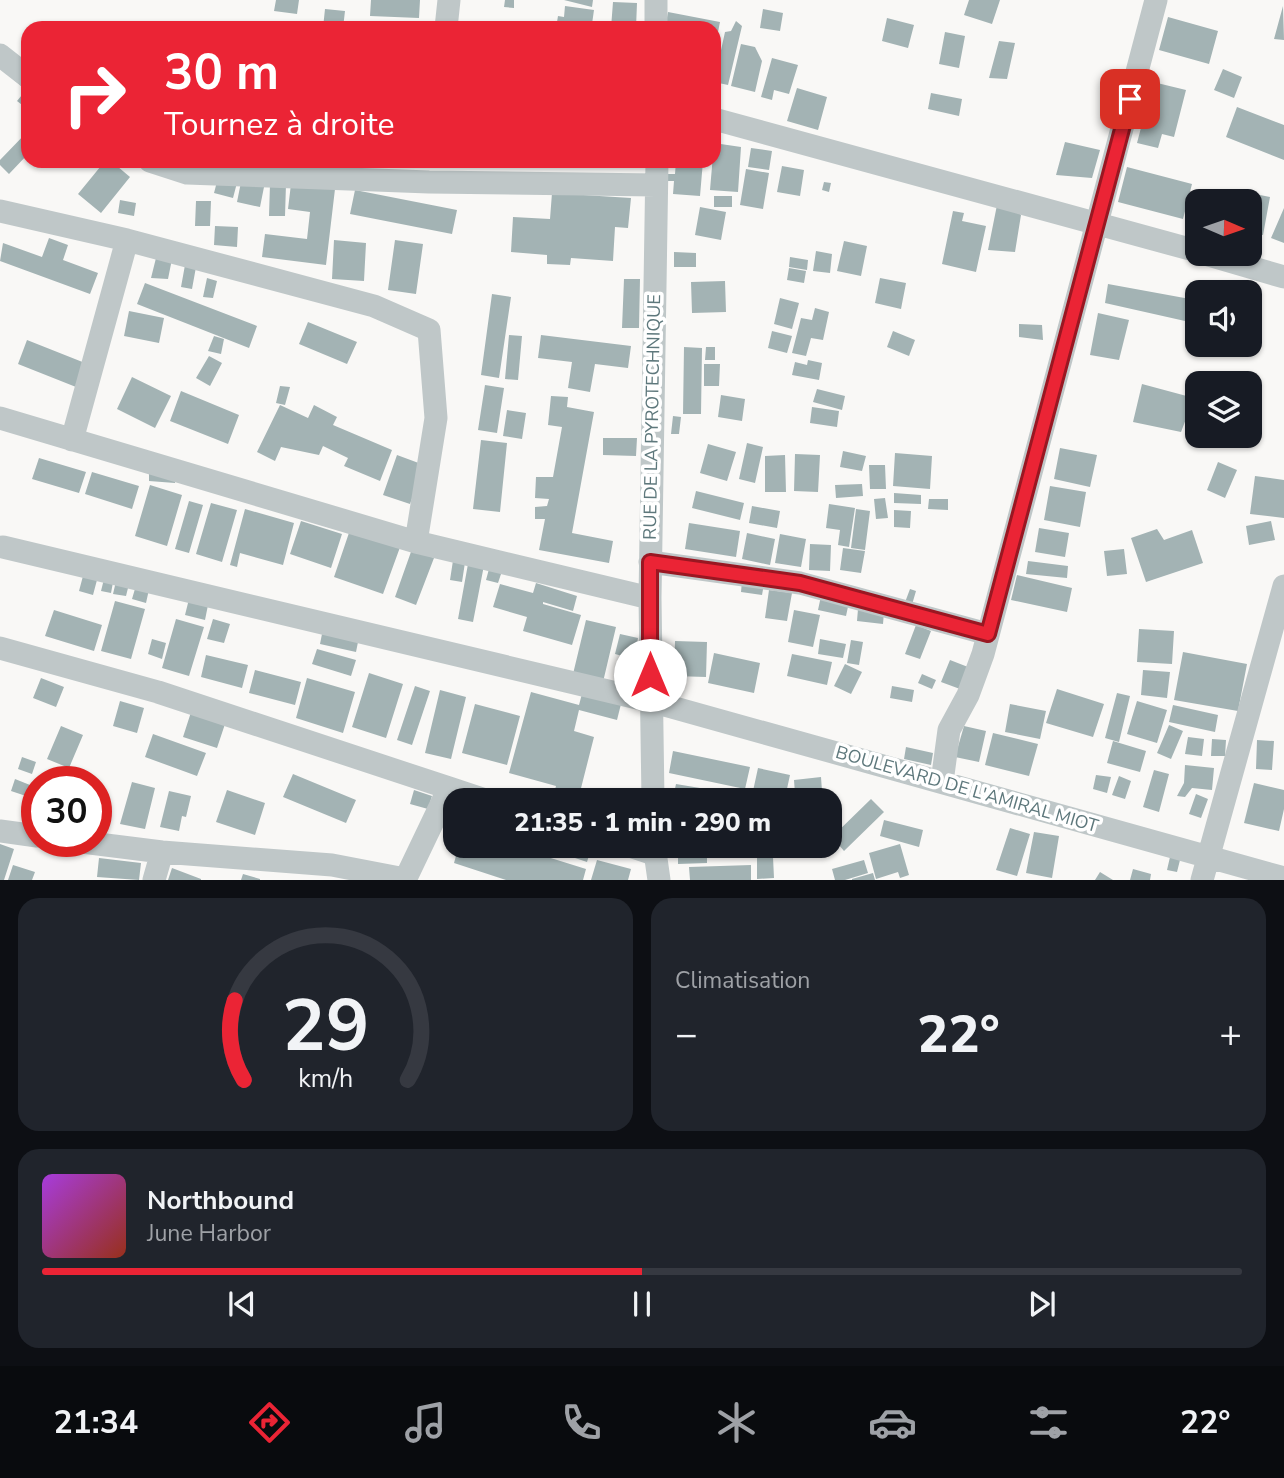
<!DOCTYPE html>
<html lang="fr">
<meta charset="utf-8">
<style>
:root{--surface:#171b24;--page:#20242c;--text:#f1f3f6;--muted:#9ea1a6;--line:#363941;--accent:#eb2435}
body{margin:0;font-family:"Nunito Sans",sans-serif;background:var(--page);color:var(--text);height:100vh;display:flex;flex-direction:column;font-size:26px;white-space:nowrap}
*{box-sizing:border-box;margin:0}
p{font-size:23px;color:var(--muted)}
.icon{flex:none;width:38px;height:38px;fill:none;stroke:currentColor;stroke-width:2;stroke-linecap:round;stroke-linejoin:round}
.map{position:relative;height:880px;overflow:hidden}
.panel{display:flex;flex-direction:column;gap:18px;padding:18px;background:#0d0f14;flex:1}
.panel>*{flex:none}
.hud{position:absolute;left:21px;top:21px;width:700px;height:147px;border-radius:21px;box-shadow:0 2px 5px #0004;background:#eb2435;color:#fff;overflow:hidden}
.needle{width:46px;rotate:92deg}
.tools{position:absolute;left:1185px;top:189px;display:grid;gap:14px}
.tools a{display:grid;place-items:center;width:77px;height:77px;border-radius:14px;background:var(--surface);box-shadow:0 2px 5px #0004;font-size:35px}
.speed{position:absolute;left:21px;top:766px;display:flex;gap:14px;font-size:35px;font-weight:700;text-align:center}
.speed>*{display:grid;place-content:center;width:91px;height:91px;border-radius:50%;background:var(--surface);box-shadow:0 2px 5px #0004;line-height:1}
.speed .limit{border:10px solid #d22;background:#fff;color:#111}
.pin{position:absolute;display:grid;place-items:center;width:60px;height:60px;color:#fff;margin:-30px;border-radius:14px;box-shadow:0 4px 10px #0006}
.me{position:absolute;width:77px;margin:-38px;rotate:0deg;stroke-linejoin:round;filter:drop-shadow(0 0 5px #0008)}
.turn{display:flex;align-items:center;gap:24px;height:147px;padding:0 28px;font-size:32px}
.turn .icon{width:91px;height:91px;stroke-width:2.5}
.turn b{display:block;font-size:49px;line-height:60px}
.big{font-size:52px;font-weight:800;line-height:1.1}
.panel .tile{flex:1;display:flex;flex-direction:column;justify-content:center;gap:10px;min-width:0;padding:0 24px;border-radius:21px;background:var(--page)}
.panel .dial{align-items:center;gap:0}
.dial svg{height:182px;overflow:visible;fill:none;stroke:var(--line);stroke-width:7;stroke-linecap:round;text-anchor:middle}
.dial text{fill:var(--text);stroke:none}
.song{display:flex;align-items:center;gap:21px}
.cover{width:84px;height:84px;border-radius:10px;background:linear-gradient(135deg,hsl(280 70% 55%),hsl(10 70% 35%))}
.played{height:7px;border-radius:4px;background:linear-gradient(90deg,var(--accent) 50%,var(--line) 50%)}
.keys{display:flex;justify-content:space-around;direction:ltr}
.heat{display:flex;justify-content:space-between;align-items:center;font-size:38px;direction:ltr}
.panel .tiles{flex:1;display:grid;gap:18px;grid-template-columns:1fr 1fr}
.tile:last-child{grid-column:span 2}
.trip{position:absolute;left:443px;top:788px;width:399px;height:70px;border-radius:21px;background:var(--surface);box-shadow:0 2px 5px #0004;font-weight:800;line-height:70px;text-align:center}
.tab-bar{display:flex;height:112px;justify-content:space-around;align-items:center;background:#090b0e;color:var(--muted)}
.tab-bar .icon{width:49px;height:49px}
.tab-bar .current{color:var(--accent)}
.tab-bar b{font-size:32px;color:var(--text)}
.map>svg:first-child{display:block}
.building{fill:#a3b3b4}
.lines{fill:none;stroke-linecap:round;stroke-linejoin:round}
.street{stroke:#bfc7c8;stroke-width:23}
.route-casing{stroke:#991722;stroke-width:18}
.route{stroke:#eb2435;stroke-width:12}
.labels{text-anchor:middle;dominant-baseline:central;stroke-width:7;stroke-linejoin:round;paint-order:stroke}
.street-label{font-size:18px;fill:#5e787c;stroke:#fff}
</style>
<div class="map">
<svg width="1284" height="880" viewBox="0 0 1284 880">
<rect width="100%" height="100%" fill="#f9f8f6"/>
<path class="building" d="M276,0h23l-2,14 -23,-3z
M371,0h49l-1,18 -49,-2z
M505,0h9v8l-10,-1z
M564,0h29l-1,7z
M969,0h31l-8,24 -28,-9z
M613,2l24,1 -1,25h-25z
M565,6l29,4 -2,14 14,-1v5h-50l2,-12 6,1z
M1283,6l1,34 -10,-1z
M325,9l20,2 -2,17h-20z
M763,9l20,4 -3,18 -20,-3z
M668,12l52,10 -5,25 -1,-19h-49z
M1168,17l50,14 -9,33 -50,-14z
M887,18l27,7 -6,23 -26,-7z
M736,21l6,5 -14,59 -14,-3 11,-50 6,-1z
M945,32l20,4 -6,32 -20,-4z
M999,41l16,2 -8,36 -18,-1z
M741,44l14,3 7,14 -7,31 -24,-6z
M772,58l26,7 -9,29 -15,-4 -2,10 -11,-3z
M28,66v39l-2,3 -9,-7 9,-11 -19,-16z
M1223,69l19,8 -8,21 -20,-8z
M1153,82l33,8 -12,47 -12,-3 -4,14 -21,-5z
M797,88l30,9 -9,33 -31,-9z
M931,93l31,6 -3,17 -31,-7z
M1237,107l47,18v35l-58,-23z
M28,131v23l-19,20 -9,-9v-5z
M1065,142l35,8 -8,28 -36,-3z
M714,143l27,4 -3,45 -28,-2z
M751,148l21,3 -3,19 -21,-3z
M105,161h6l19,16 -29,36 -23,-19z
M676,161h27l-3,35 -27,-2 1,-13h-7l1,-7h7z
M782,166l22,4 -4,26 -23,-4z
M1127,167l65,17 -9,35 -65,-17z
M746,169l23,4 -6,36 -23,-4z
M219,174l19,5 -5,19 -19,-5z
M242,177l23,5 -5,25 -23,-5z
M824,182l7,1 -2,9 -7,-2z
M270,184h16l-1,32h-16z
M291,184l44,5 -9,76 -64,-8 3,-23 42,5 3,-27 -22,-3z
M355,190l102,20 -5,24 -102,-20z
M552,193l79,5 -3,30 -13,-1 -2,34 -42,-3 -1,7 -23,-1v-9l-36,-3 2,-35 37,2z
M1211,193l20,8h-24z
M1250,193l20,4 -7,38 -13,-2z
M714,196h18v11h-18z
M120,200l16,3 -2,13 -16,-3z
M196,201h15l-1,25h-15z
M997,205l16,2 8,8 -6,37 -27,-2z
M700,207l26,5 -5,28 -26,-5z
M1284,208v35l-13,-5z
M953,211l11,2 -2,8 24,5 -10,46 -34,-8z
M215,226l23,1 -1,20 -23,-2z
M49,238l19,7 -5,15 35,13 -8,21 -90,-33 3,-18 39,14z
M334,240l32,3 -2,38 -32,-2z
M395,240l28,4 -7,50 -28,-4z
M844,241l23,5 -6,30 -24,-5z
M816,251l16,3 -2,19 -17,-2z
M674,252l22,1v14h-22z
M157,254h16l-5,25 -17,-1z
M790,257l18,3 -1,10 -18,-3z
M185,265l11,2 -4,22 -11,-2z
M789,268l17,3 -2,12 -17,-3z
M207,278l10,3 -4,17 -10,-1z
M880,278l26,5 -5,26 -26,-6z
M624,279h16l-1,49h-17z
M725,281l1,31 -34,1 -1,-31z
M145,283l112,43 -8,22 -112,-44z
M1108,284l82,15 -5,22 -80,-18z
M492,294l19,3 -12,81 -18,-3z
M780,298l19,5 -7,26 -18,-5z
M815,308l14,4 -6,28 -12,-2 -5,18 -14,-3 9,-35 11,2z
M129,311l35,7 -5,25 -35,-7z
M1098,313l31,7 -10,40 -29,-5z
M308,322l49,20 -10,22 -48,-20z
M1019,324l23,1 1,15 -24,-3z
M772,331l20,5 -5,17 -19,-5z
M893,331l22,9 -6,16 -22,-9z
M509,335l13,1 -4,44 -13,-1z
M541,335l90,11 -3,22 -33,-4 -5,28 -22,-4 4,-26 -34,-4z
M214,336l10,3 -3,15 -13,-3z
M27,340l58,23 -9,24 -58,-23z
M684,347l18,1 -1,66h-18z
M706,347h9v13h-10z
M209,356l13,7 -12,23 -14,-8z
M808,360l14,3 -3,17 -27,-5 3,-13 12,3z
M704,364h16l-1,22h-15z
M132,377l39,19 -16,32 -38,-19z
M1142,384l52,14 -13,34 -48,-10z
M485,385l19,3 -7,45 -19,-3z
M280,386l10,1 -5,18 -9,-2z
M817,389l28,7 -3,14 -29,-8z
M181,391l58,24 -11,29 -58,-23z
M721,395l24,4 -3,22 -24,-4z
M551,396l17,1 -1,10 27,5 -22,121 41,8 -4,22 -70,-13 6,-31h-10v-12l12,-1 2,-7 -14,-1 1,-21h17l9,-50 -14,-2z
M280,405l28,13 6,-13 23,12 -4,8 59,25 -12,31 -36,-15 4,-8 -25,-12 -4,9 -38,-8 -6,14 -18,-9z
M812,407l27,4 -2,16 -27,-4z
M507,410l19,3 -4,26 -19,-3z
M673,416l8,1 -2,17h-8z
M603,438h34l-1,18 -33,-1z
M481,440l26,3 -7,69 -27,-3z
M747,443l16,4 -8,36 -16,-4z
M708,444l28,8 -9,29 -27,-8z
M1060,448l37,7 -7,32 -36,-8z
M843,451l23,5 -4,15 -22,-4z
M895,453l37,3 -2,33 -37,-3z
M795,454l25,1 -2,37 -24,-1z
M397,455l27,10 -14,39 -27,-9z
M785,455l1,37h-21v-36z
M39,458l47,14 -7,21 -47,-14z
M1218,462l19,8 -12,28 -18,-8z
M869,465h16l1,24h-16z
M149,470l27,2 -1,11 -26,-2z
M92,472l47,14 -7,23 -47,-15z
M1255,476l29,4v38l-34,-4z
M862,484l1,12 -27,2 -1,-13z
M150,485l32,10 -15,51 -32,-10z
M1050,486l36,6 -6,35 -36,-7z
M696,491l48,12 -4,17 -48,-12z
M894,493l27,2v9l-27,-1z
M885,498l3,20 -12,1 -2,-20z
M929,499h19v11l-20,-1z
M189,501l14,4 -14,48 -14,-4z
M211,503l26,7 -15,52 -26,-8z
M829,504l26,4 -6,39 -11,-2 2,-15 -14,-2z
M752,506l28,5 -3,17 -28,-5z
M245,509l49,14 -11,42 -43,-12 -3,14 -7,-2z
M856,509l14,2 -5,39 -14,-2z
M894,510l17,1 -1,17 -16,-1z
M301,521l41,13 -11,34 -41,-14z
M353,521l50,18 -20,55 -49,-17z
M1271,521l4,19 -26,5 -3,-19z
M689,523l51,8 -4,26 -51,-8z
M1039,528l30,5 -4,24 -30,-5z
M1157,529l7,11 28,-10 11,33 -57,19 -15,-44z
M747,533l28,6 -5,26 -28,-6z
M780,534l26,5 -5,28 -26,-4z
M810,544l21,1 -1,26 -21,-1z
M843,548l22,3 -4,22 -21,-3z
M412,549l22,9 -18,47 -21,-8z
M1124,549l3,25 -20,2 -3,-25z
M470,553l16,2 -13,67 -15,-3z
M454,554l12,2 -4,26 -12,-2z
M492,558l13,4 -7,21 -12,-3z
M1028,561l40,5 -1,12 -41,-4z
M105,575l9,2 -3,16 -10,-2z
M1017,575l55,13 -5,24 -56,-12z
M83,576l14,4 -4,15 -14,-4z
M117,577l13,3 -4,16 -13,-2z
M742,581l22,3 -2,11 -21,-3z
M137,582l13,3 -4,18 -14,-4z
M536,583l41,13 -4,15 -30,-9v2l38,11 -9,30 -49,-14 4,-14 -34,-10 7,-23 33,9z
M910,589l6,2 -5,17 -7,-3z
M769,590l23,3 -5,28 -22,-3z
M821,596l28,6 -3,14 -28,-6z
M189,599l19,6 -3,15 -20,-5z
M115,601l30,8 -14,50 -30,-8z
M858,609l26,3 -1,12 -26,-3z
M54,610l48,15 -8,26 -49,-15z
M794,610l26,5 -7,32 -25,-5z
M176,619l28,8 -15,49 -27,-8z
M213,619l17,5 -6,19 -17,-4z
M586,620l30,7 -13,55 -30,-8z
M916,625l15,6 -11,28 -15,-5z
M1139,629l35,2 -2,33 -35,-2z
M322,634l36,8 -2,10 -36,-8z
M620,634l18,4 -4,21 -19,-5z
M152,639l14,4 -4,16 -14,-5z
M820,639l26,5 -3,14 -25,-4z
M851,640l12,2 -4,23 -12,-2z
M675,641l32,1 -1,35 -32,-1z
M317,649l39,11 -5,16 -39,-12z
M1183,652l64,12 -9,47 -64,-11z
M714,653l46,10 -6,30 -46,-10z
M792,654l40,8 -5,23 -40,-9z
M206,655l42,10 -6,23 -41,-11z
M950,660l18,7 -8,22 -19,-7z
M845,664l17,8 -11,22 -17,-8z
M255,670l46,12 -6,23 -46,-12z
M1143,670l27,2 -3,26 -26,-3z
M369,673l34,11 -17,54 -34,-11z
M922,674l14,6 -4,9 -14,-6z
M41,678l23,9 -8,20 -23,-9z
M307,678l48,14 -12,41 -47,-15z
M415,686l15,5 -18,54 -15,-5z
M892,686l22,4 -2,12 -22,-4z
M1057,689l47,15 -11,33 -47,-14z
M440,690l26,7 -15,62 -26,-6z
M583,690l39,10 -5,20 -38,-10 -5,21 20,6 -16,63h-16l-9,-3 3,-11 -47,-13 22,-81 48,13z
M1117,693l13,3 -11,46 -14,-4z
M120,701l24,7 -7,25 -24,-7z
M1137,701l30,9 -10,33 -30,-9z
M475,704l45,12 -13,49 -45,-12z
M1010,704l36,7 -6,28 -35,-7z
M1173,705l45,10 -3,17 -46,-10z
M192,709l34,12 -9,27 -34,-11z
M1169,725l14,6 -12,28 -14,-6z
M61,726l22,9 -14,33 -22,-9z
M964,726l22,5 -7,31 -24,-5z
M993,733l45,11 -9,32 -44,-11z
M153,734l53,19 -9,23 -52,-19z
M1188,737l16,2 -2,17 -17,-2z
M1212,739l14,1 -1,16h-14z
M1257,740l17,1 -2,29 -16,-1z
M1113,741l33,10 -6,21 -33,-9z
M906,747l27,6 -2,12 -27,-6z
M673,751l77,16 -5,22 -76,-16z
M22,757l14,5 -4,12 -14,-5z
M1185,765l29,3 -2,22 -20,-2 -7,9 -8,-1 7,-13z
M758,768l32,7 -5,23 -32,-7z
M1154,770l15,4 -10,38 -16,-5z
M293,774l63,26 -10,23 -63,-26z
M1096,775l15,2 -4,16 -14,-4z
M1119,776l12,5 -6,18 -13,-4z
M821,777l1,14 -27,3 -1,-14z
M15,779l15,6 -4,11 -15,-5z
M132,782l23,6 -10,41 -25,-5z
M1254,783l30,7v19l-5,22 -35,-8z
M676,784l60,10 -1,6 -62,-2z
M227,790l38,13 -10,32 -39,-13z
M414,790l18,6 -4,13 -18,-5z
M169,791l22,5 -5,21 -4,-1 -3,15 -19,-4z
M1196,794l12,5 -7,19 -12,-4z
M871,799l13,13 -40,39 -12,-14z
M830,802h10l-1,23h-9z
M884,820l39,10 -4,17 -39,-11z
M1010,828l20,6 -13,42 -21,-6z
M1034,832l25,4 -7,42 -26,-5z
M0,844l14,5 -10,31h-4z
M900,844l9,31 -9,3 -2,-6 -22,7 -7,-26z
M459,845h50l77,24 -3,11h-77l-52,-17z
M579,845l12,4 -4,13 -12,-4z
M744,845h16v5l-16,1z
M707,851v12l-29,1v-12z
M757,857h16l1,21 -17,1z
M1170,857l10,3 -3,12 -10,-2z
M99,858l42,5 -2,17 -42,-3z
M597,860l34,9 -3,11h-37z
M864,860l4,13 -23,7h-10l-3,-11z
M13,865l22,7 -3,8h-24z
M751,865v15h-61l-1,-13z
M172,868l29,11v1h-33z
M1133,869l18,5 -1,6h-20z
M1100,872l13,8h-18z
M873,873l2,7h-23v-1z
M243,874l17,5v1h-19z"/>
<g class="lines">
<path class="street" d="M656,0v28
M446,28l3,-28
M0,55l28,22
M714,119l483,132
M150,161l37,12 242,9 227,3
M0,211l127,29 247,66 55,24 7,88 -20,124
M1205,254l79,23
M0,418l416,124 234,56
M72,440l55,-200
M3,547l647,154 634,177
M650,562l150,21 188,51
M0,648l158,44 291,96
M942,782l7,-52 19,-35 15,-41 173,-654
M653,800l-3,-202 7,-437
M0,831l37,5
M82,842l80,10 170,13 73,14
M627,845l27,9
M654,845l5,35
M154,880l8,-28
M405,880l44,-92 36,12
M1202,880l82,-294"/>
</g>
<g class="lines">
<g class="route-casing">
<path id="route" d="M650,675v-113l150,21 188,51 142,-535"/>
</g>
<use href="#route" class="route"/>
</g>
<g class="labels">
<g class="street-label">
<text transform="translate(652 417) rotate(-89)">RUE DE LA PYROTECHNIQUE</text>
<text transform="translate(967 789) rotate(16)">BOULEVARD DE L'AMIRAL MIOT</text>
</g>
</g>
</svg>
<div class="tools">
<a><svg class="needle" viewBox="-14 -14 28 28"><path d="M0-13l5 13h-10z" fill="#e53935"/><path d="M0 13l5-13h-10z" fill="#9ea1a6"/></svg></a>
<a><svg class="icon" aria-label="sound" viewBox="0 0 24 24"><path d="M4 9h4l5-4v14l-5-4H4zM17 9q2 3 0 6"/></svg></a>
<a><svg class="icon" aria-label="layers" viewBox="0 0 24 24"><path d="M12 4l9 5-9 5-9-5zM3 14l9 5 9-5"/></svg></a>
</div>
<div class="speed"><div class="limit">30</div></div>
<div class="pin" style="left:1130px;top:99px;background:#d93025"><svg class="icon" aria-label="arrive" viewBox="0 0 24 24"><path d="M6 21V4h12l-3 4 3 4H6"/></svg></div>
<svg class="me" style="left:650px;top:675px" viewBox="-20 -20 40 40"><circle r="19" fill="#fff"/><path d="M0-13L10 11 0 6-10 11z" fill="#eb2435"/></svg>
<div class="trip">21:35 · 1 min · 290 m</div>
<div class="hud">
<div class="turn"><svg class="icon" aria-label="right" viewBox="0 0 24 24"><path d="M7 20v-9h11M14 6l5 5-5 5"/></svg><div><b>30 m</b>Tournez à droite</div></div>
</div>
</div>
<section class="panel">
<div class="tiles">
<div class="tile dial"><svg viewBox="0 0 100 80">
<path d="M14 69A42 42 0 1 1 86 69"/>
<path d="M14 69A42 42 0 0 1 10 34" stroke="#eb2435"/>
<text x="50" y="56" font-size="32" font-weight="700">29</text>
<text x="50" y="72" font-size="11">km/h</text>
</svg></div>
<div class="tile"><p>Climatisation</p>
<div class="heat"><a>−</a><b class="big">22°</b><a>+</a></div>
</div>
<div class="tile">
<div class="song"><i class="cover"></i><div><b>Northbound</b><p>June Harbor</p></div></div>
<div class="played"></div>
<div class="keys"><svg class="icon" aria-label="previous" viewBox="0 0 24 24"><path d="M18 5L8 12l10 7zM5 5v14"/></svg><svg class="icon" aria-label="pause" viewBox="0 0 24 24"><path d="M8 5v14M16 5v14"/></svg><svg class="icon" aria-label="next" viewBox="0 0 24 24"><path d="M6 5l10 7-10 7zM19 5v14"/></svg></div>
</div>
</div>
</section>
<nav class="tab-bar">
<b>21:34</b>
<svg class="icon current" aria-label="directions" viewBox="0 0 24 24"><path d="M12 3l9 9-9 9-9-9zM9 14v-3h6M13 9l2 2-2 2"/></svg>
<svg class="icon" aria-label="music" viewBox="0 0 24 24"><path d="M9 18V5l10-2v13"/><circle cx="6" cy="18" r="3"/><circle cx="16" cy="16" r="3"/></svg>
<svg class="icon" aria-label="phone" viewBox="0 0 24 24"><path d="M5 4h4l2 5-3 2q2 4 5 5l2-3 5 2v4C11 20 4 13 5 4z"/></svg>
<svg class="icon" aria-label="climate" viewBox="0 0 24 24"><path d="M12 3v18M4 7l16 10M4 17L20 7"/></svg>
<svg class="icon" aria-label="car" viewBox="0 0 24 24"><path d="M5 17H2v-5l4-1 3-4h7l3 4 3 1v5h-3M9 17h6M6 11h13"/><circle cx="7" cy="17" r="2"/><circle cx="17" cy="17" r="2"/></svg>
<svg class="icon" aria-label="filters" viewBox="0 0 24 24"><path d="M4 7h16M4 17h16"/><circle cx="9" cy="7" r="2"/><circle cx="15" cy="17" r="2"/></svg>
<b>22°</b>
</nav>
